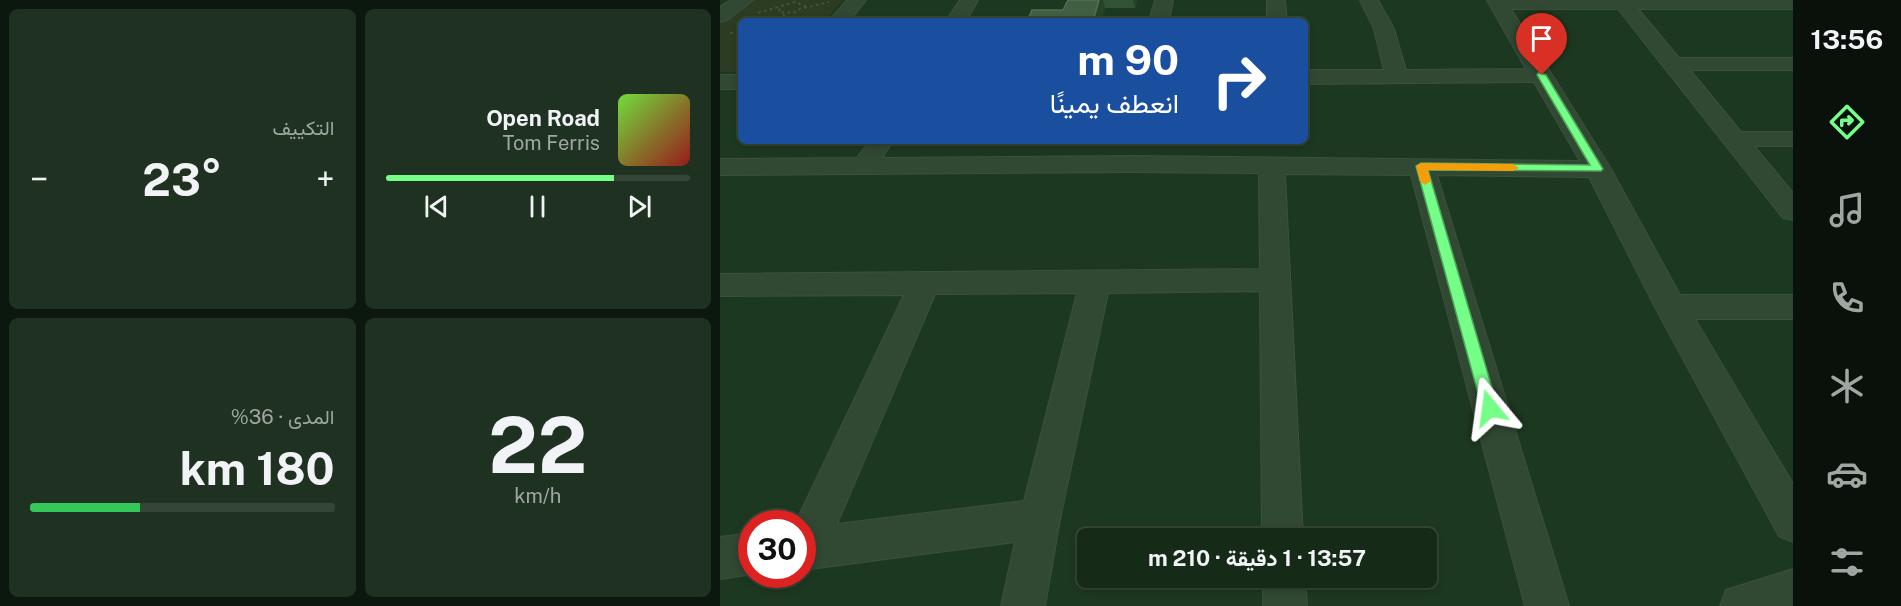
<!DOCTYPE html>
<html lang="ar">
<meta charset="utf-8">
<style>
:root{--surface:#162a18;--page:#1f3221;--text:#f1f3f6;--muted:#9ea7a2;--line:#354637;--accent:#76ff88}
body{margin:0;font-family:"Public Sans",Vazirmatn,sans-serif;background:var(--page);color:var(--text);direction:rtl;height:100vh;display:flex;flex-direction:column;font-size:22px;white-space:nowrap}
*{box-sizing:border-box;margin:0}
p{font-size:20px;color:var(--muted)}
.icon{flex:none;width:33px;height:33px;fill:none;stroke:currentColor;stroke-width:2;stroke-linecap:round;stroke-linejoin:round}
.map{position:relative;flex:1;overflow:hidden;direction:ltr}
.panel{display:flex;flex-direction:column;gap:9px;padding:9px;background:#0c170d;width:720px}
.panel>*{flex:none}
.hud{position:absolute;left:18px;top:18px;width:570px;height:126px;border-radius:9px;box-shadow:0 3px 9px #0003,0 0 0 2px var(--line);direction:rtl;background:#1a4fa0;color:#fff;overflow:hidden}
.speed{position:absolute;left:18px;top:510px;display:flex;gap:12px;font-size:30px;font-weight:700;text-align:center}
.speed>*{display:grid;place-content:center;width:78px;height:78px;border-radius:50%;background:var(--surface);box-shadow:0 3px 9px #0003,0 0 0 2px var(--line);line-height:1}
.speed .limit{border:9px solid #d22;background:#fff;color:#111}
.pin{position:absolute;display:grid;place-items:center;width:51px;height:51px;color:#fff;margin:-62px -26px;border-radius:50% 50% 50% 0;rotate:-45deg;box-shadow:0 0 6px #0007}
.pin .icon{rotate:45deg}
.me{position:absolute;width:66px;margin:-33px;rotate:344deg;stroke-linejoin:round;filter:drop-shadow(0 0 4px #0008)}
.turn{display:flex;align-items:center;gap:21px;height:126px;padding:0 30px;font-size:27px}
.turn .icon{width:78px;height:78px;stroke-width:2.5}
.turn b{display:block;font-size:42px;line-height:51px}
.big{font-size:45px;font-weight:700;line-height:1.1}
.panel .card{flex:1;display:flex;flex-direction:column;justify-content:center;gap:9px;min-width:0;padding:0 21px;border-radius:9px;background:var(--page)}
.panel .dial{align-items:center;gap:0}
.dial b{font-size:78px;line-height:1}
.song{display:flex;align-items:center;gap:18px}
.cover{width:72px;height:72px;border-radius:9px;background:linear-gradient(135deg,hsl(100 70% 55%),hsl(0 70% 35%))}
.played{height:6px;border-radius:3px;background:linear-gradient(90deg,var(--accent) 75%,var(--line) 75%)}
.keys{display:flex;justify-content:space-around;direction:ltr}
.heat{display:flex;justify-content:space-between;align-items:center;font-size:33px;direction:ltr}
.charge{height:9px;border-radius:4px;background:linear-gradient(90deg,#34c759 36%,var(--line) 0)}
.panel .tiles{flex:1;display:grid;gap:9px;grid-template-columns:repeat(2,1fr)}
.trip{position:absolute;left:357px;top:528px;width:360px;height:60px;border-radius:9px;background:var(--surface);box-shadow:0 3px 9px #0003,0 0 0 2px var(--line);font-weight:700;line-height:60px;text-align:center;direction:rtl}
main{display:flex;flex:1;min-height:0}
.tab-bar{display:flex;flex-direction:column;width:108px;justify-content:space-around;align-items:center;background:#09110a;color:var(--muted)}
.tab-bar .icon{width:42px;height:42px}
.tab-bar .current{color:var(--accent)}
.tab-bar b{font-size:27px;color:var(--text)}
.map>svg:first-child{display:block}
.green{fill:#2c3c22}
.lines{fill:none;stroke-linecap:round;stroke-linejoin:round}
.minor-casing{stroke:#3b513d;stroke-width:2}
.path{stroke:#425138;stroke-width:2;stroke-dasharray:3 3;stroke-linecap:butt}
.minor{fill:#314833;fill-rule:evenodd}
.wall{fill:#335336}
.shaded-wall{fill:#254328}
.building{fill:#405f43;stroke:#516f54;stroke-width:1.5}
.route{fill:#76ff88;stroke:#4da658;stroke-width:1.5}
.slow{fill:#f59e0b}
</style>
<main>
<nav class="tab-bar">
<b>13:56</b>
<svg class="icon current" aria-label="directions" viewBox="0 0 24 24"><path d="M12 3l9 9-9 9-9-9zM9 14v-3h6M13 9l2 2-2 2"/></svg>
<svg class="icon" aria-label="music" viewBox="0 0 24 24"><path d="M9 18V5l10-2v13"/><circle cx="6" cy="18" r="3"/><circle cx="16" cy="16" r="3"/></svg>
<svg class="icon" aria-label="phone" viewBox="0 0 24 24"><path d="M5 4h4l2 5-3 2q2 4 5 5l2-3 5 2v4C11 20 4 13 5 4z"/></svg>
<svg class="icon" aria-label="climate" viewBox="0 0 24 24"><path d="M12 3v18M4 7l16 10M4 17L20 7"/></svg>
<svg class="icon" aria-label="car" viewBox="0 0 24 24"><path d="M5 17H2v-5l4-1 3-4h7l3 4 3 1v5h-3M9 17h6M6 11h13"/><circle cx="7" cy="17" r="2"/><circle cx="17" cy="17" r="2"/></svg>
<svg class="icon" aria-label="filters" viewBox="0 0 24 24"><path d="M4 7h16M4 17h16"/><circle cx="9" cy="7" r="2"/><circle cx="15" cy="17" r="2"/></svg>
</nav>
<div class="map">
<svg width="1073" height="606" viewBox="0 0 1073 606">
<rect width="100%" height="100%" fill="#1d3820"/>
<path class="green" d="M31,0h92l-18,21h-84v51h-21v-51z"/>
<g class="lines">
<g class="minor-casing">
<path id="minor" d="M11,0h22l-26,20 -7,2v-15z
M127,0h19l-17,21h-20z
M240,0h18l-12,21h-20z
M435,0h18l-4,21h-20z
M547,0h18l2,21h-20z
M640,0h18l16,29 12,41 120,-1 -39,-69h306v9h-155l41,49h114v12h-103l51,62h52v14h-39l39,47v27l-10,-2 -165,-209h-107l100,160 69,126h113v24h-98l98,165v58l-14,-6 -124,-229 -66,-130 -152,-2 132,431h-44l-114,-431 -126,-1 18,364h-41l-2,-247 -152,2 -48,226 -15,87h-44l14,-64 -213,28v-46h-7l109,-229 -184,1v-22l540,-5 -1,-96 -128,-1 -411,3v-16l137,-1 12,-17h24l-11,17 249,-2 449,5 -46,-79 -229,2v-14h79l-10,-41zM357,293l-53,208 -187,23 98,-230z
M0,75h21v14h-21z
M32,533l1,41 -33,5v-42z
M1073,569v37h-73l6,-16z
M543,578h42l2,28h-44z"/>
</g>
<path class="path" d="M84,8l25,-6
M38,13l37,-11 10,4 -12,7 -14,-1 1,-5
M63,14l5,7
M10,33l11,-1"/>
<use href="#minor" class="minor"/>
</g>
<path class="wall" d="M348,0h69l-2,8h-30l-4,13h-74l36,-11z"/>
<path class="shaded-wall" d="M379,0h4l2,8 -4,13h-8z
M413,0h4l-2,8z"/>
<path class="building" d="M348,0h31l-6,21h-66l5,-11h31z"/>
<path class="route" d="M818,73l8,2 57,94 -2,2 -173,-1 70,238 -2,5 -6,2 -5,-2 -3,-5 -66,-242 5,-3 169,2 -53,-90z"/>
<path class="slow" d="M701,163l92,1 6,4 -6,3 -85,-1 3,11 -6,4 -5,-4 -4,-15z"/>
</svg>
<div class="speed"><div class="limit">30</div></div>
<div class="pin" style="left:822px;top:75px;background:#d93025"><svg class="icon" aria-label="arrive" viewBox="0 0 24 24"><path d="M6 21V4h12l-3 4 3 4H6"/></svg></div>
<svg class="me" style="left:770px;top:408px" viewBox="-20 -20 40 40"><path d="M0-17L14 15 0 8-14 15z" fill="#76ff88" stroke="#fff" stroke-width="4"/></svg>
<div class="trip">13:57 · 1 دقيقة · 210 m</div>
<div class="hud">
<div class="turn"><svg class="icon" aria-label="right" viewBox="0 0 24 24"><path d="M7 20v-9h11M14 6l5 5-5 5"/></svg><div><b>90 m</b>انعطف يمينًا</div></div>
</div>
</div>
<section class="panel">
<div class="tiles">
<div class="card">
<div class="song"><i class="cover"></i><div><b>Open Road</b><p>Tom Ferris</p></div></div>
<div class="played"></div>
<div class="keys"><svg class="icon" aria-label="previous" viewBox="0 0 24 24"><path d="M18 5L8 12l10 7zM5 5v14"/></svg><svg class="icon" aria-label="pause" viewBox="0 0 24 24"><path d="M8 5v14M16 5v14"/></svg><svg class="icon" aria-label="next" viewBox="0 0 24 24"><path d="M6 5l10 7-10 7zM19 5v14"/></svg></div>
</div>
<div class="card"><p>التكييف</p>
<div class="heat"><a>−</a><b class="big">23°</b><a>+</a></div>
</div>
<div class="card dial"><b>22</b><p>km/h</p></div>
<div class="card"><p>المدى · 36%</p><b class="big">180 km</b><div class="charge"></div></div>
</div>
</section>
</main>
